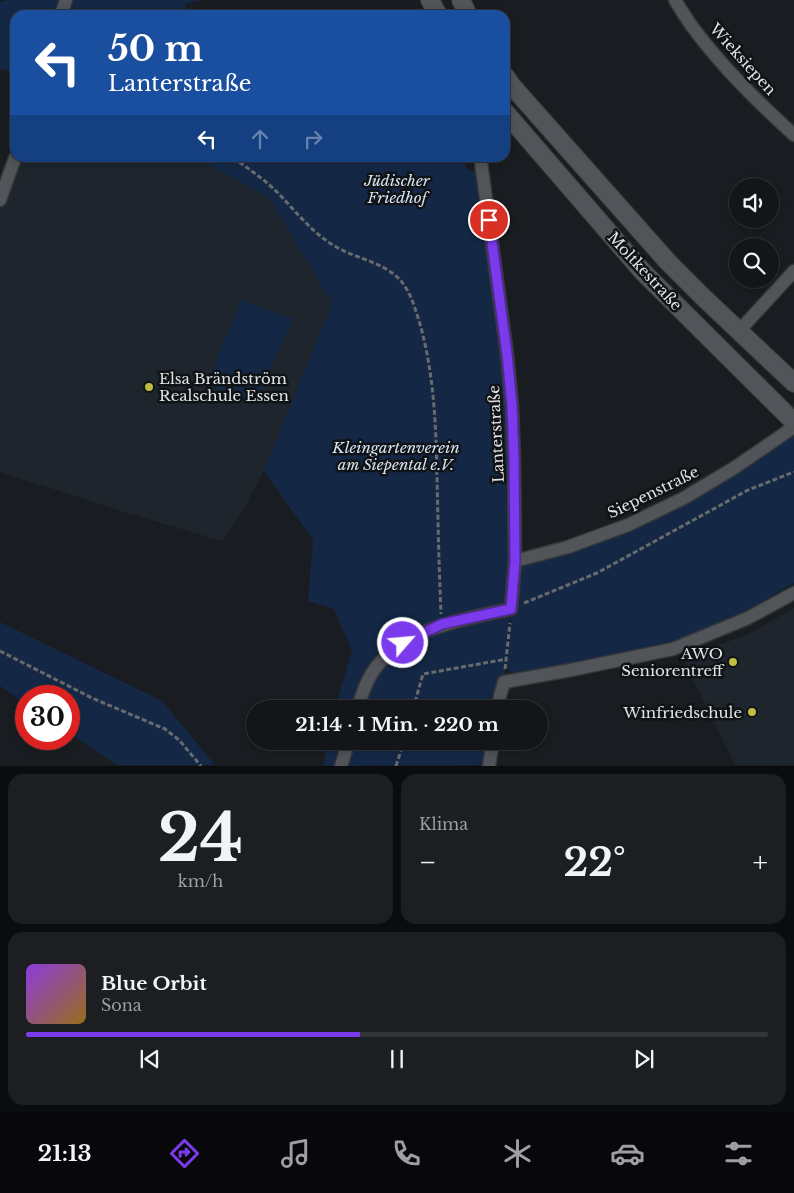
<!DOCTYPE html>
<html lang="de">
<meta charset="utf-8">
<style>
:root{--surface:#131518;--page:#1c1e21;--text:#f1f3f6;--muted:#9d9fa2;--line:#323437;--accent:#7c3aed}
body{margin:0;font-family:"Libre Baskerville",serif;background:var(--page);color:var(--text);height:100vh;display:flex;flex-direction:column;font-size:19px;white-space:nowrap}
*{box-sizing:border-box;margin:0}
p{font-size:16px;color:var(--muted)}
.icon{flex:none;width:28px;height:28px;fill:none;stroke:currentColor;stroke-width:2;stroke-linecap:round;stroke-linejoin:round}
.map{position:relative;height:766px;overflow:hidden}
.details{display:flex;flex-direction:column;gap:8px;padding:8px;background:#0a0c0d;flex:1}
.details>*{flex:none}
.hud{position:absolute;left:10px;top:10px;width:500px;height:152px;border-radius:15px;box-shadow:0 2px 8px #0003,0 0 0 1px var(--line);background:#1a4fa0;color:#fff;overflow:hidden}
.buttons{position:absolute;left:729px;top:178px;display:grid;gap:10px}
.buttons a{display:grid;place-items:center;width:50px;height:50px;border-radius:50%;background:var(--surface);box-shadow:0 2px 8px #0003,0 0 0 1px var(--line);font-size:25px}
.speed{position:absolute;left:15px;top:685px;display:flex;gap:10px;font-size:25px;font-weight:700;text-align:center}
.speed>*{display:grid;place-content:center;width:65px;height:65px;border-radius:50%;background:var(--surface);box-shadow:0 2px 8px #0003,0 0 0 1px var(--line);line-height:1}
.speed .limit{border:8px solid #d22;background:#fff;color:#111}
.pin{position:absolute;display:grid;place-items:center;width:42px;height:42px;color:#fff;margin:-21px;border:2px solid #fff;border-radius:50%;box-shadow:0 1px 5px #0007}
.me{position:absolute;width:55px;margin:-28px;rotate:63deg;stroke-linejoin:round;filter:drop-shadow(0 0 4px #0008)}
.turn{display:flex;align-items:center;gap:18px;height:105px;padding:0 15px;font-size:22px}
.turn .icon{width:65px;height:65px;stroke-width:2.5}
.turn b{display:block;font-size:35px;line-height:42px}
.lanes{display:flex;align-items:center;height:48px;padding:0 15px;background:#0003;justify-content:center;gap:25px;direction:ltr}
.lanes .off{opacity:.35}
.big{font-size:38px;font-weight:700;line-height:1.1}
.details .tile{flex:1;display:flex;flex-direction:column;justify-content:center;gap:8px;min-width:0;padding:0 18px;border-radius:15px;background:var(--page)}
.details .dial{align-items:center;gap:0}
.dial b{font-size:65px;line-height:1}
.song{display:flex;align-items:center;gap:15px}
.cover{width:60px;height:60px;border-radius:8px;background:linear-gradient(135deg,hsl(270 70% 55%),hsl(40 70% 35%))}
.played{height:5px;border-radius:2px;background:linear-gradient(90deg,var(--accent) 45%,var(--line) 45%)}
.keys{display:flex;justify-content:space-around;direction:ltr}
.heat{display:flex;justify-content:space-between;align-items:center;font-size:28px;direction:ltr}
.details .tiles{flex:1;display:grid;gap:8px;grid-template-columns:1fr 1fr}
.tile:last-child{grid-column:span 2}
.trip{position:absolute;left:246px;top:700px;width:302px;height:50px;border-radius:25px;background:var(--surface);box-shadow:0 2px 8px #0003,0 0 0 1px var(--line);font-weight:700;line-height:50px;text-align:center}
.menu{display:flex;height:80px;justify-content:space-around;align-items:center;background:#08080a;color:var(--muted)}
.menu .icon{width:35px;height:35px}
.menu .current{color:var(--accent)}
.menu b{font-size:22px;color:var(--text)}
.map>svg:first-child{display:block}
.built{fill:#1f252d}
.green{fill:#142846}
.lines{fill:none;stroke-linecap:round;stroke-linejoin:round}
.street-casing{stroke:#353739;stroke-width:15}
.secondary-casing{stroke:#353739;stroke-width:20}
.path{stroke:#686b6e;stroke-width:3;stroke-dasharray:5 2.5;stroke-linecap:butt}
.street{stroke:#515458;stroke-width:12}
.secondary{stroke:#515458;stroke-width:18}
.route-casing{stroke:#51269a;stroke-width:12}
.route{stroke:#7c3aed;stroke-width:9}
.poi-dot{fill:#c0be41;stroke:#101316;stroke-width:2}
.labels{text-anchor:middle;dominant-baseline:central;stroke-width:5;stroke-linejoin:round;paint-order:stroke}
.street-label{font-size:15px;fill:#e1e3e5;stroke:#101316}
.park-label{font-size:15px;font-style:italic;fill:#d8e3f3;stroke:#101316}
.poi-label{font-size:15px;fill:#e1e3e5;stroke:#101316;text-anchor:end}
</style>
<div class="map">
<svg width="794" height="766" viewBox="0 0 794 766">
<rect width="100%" height="100%" fill="#191c20"/>
<path class="built" d="M16,158h181l72,40 63,105 -68,168 -22,41 -20,29 -95,-28 -127,-41v-270z
M794,608v157h-59l-52,-106 70,-27z"/>
<path class="green" d="M7,0h194l-17,4 7,11h-176v58l-15,-4v-67z
M197,158h268l1,10 10,5 35,231 -1,205 -6,75 -7,25h-162l17,-58 -18,-42 -26,-8 5,-61 -49,-69 68,-168 -63,-105z
M241,300l52,19 -38,84 -49,-18z
M794,427v156l-51,30 -73,30 -102,22 -55,9 -7,-7 10,-105 112,-37z
M0,622l162,79 53,64h-98l-48,-32v-37h-43v8l-26,-18z
M328,741h164l-4,24 -165,1z"/>
<g class="lines">
<g class="street-casing">
<path id="street" d="M675,0c6,10 12,20 19,29 29,39 64,73 100,106
M61,15l5,-15
M0,200l15,-42
M739,331l55,-60
M515,561l53,-14 60,-22 56,-27 50,-30 60,-41
M358,709c3,-12 7,-25 14,-36 28,-44 91,-54 139,-64l4,-48 -1,-104 -2,-51 -5,-52 -26,-192v-4
M498,709l2,-13 4,-14 67,-12 102,-21 75,-31 46,-25
M341,766l8,-25
M489,766l4,-25"/>
</g>
<g class="secondary-casing">
<path id="secondary" d="M430,0l8,15
M461,0l7,15
M505,76l7,10 156,176 35,35 91,86
M505,112l138,160 151,150"/>
</g>
<path class="path" d="M233,158c15,10 29,20 42,32 19,19 35,41 58,55 23,15 58,17 73,43 7,11 10,24 14,36 14,50 16,101 17,153 1,46 2,91 4,137
M524,603l73,-30 151,-83 46,-18
M0,651l92,47 73,31 14,11 22,26
M505,669l5,-46
M413,709l10,-35 84,-15
M396,766l8,-25"/>
<use href="#street" class="street"/>
<use href="#secondary" class="secondary"/>
</g>
<g class="lines">
<g class="route-casing">
<path id="route" d="M403,643l39,-19 69,-15 4,-48 -1,-104 -2,-51 -5,-52 -18,-134"/>
</g>
<use href="#route" class="route"/>
</g>
<g class="poi-dot">
<circle cx="149" cy="387" r="5"/>
<circle cx="733" cy="662" r="5"/>
<circle cx="752" cy="712" r="5"/>
</g>
<g class="labels">
<g class="street-label">
<text transform="translate(743 59) rotate(48)">Wieksiepen</text>
<text transform="translate(645 271) rotate(47)">Moltkestraße</text>
<text transform="translate(496 434) rotate(-93)">Lanterstraße</text>
<text transform="translate(653 492) rotate(-26)">Siepenstraße</text>
</g>
<g class="park-label">
<text x="397" y="180">Jüdischer<tspan x="397" dy="17">Friedhof</tspan></text>
<text x="396" y="447">Kleingartenverein<tspan x="396" dy="17">am Siepental e.V.</tspan></text>
</g>
<g class="poi-label">
<text x="159" y="378" text-anchor="start">Elsa Brändström<tspan x="159" dy="17">Realschule Essen</tspan></text>
<text x="723" y="653">AWO<tspan x="723" dy="17">Seniorentreff</tspan></text>
<text x="742" y="712">Winfriedschule</text>
</g>
</g>
</svg>
<div class="buttons">
<a><svg class="icon" aria-label="sound" viewBox="0 0 24 24"><path d="M4 9h4l5-4v14l-5-4H4zM17 9q2 3 0 6"/></svg></a>
<a><svg class="icon" aria-label="search" viewBox="0 0 24 24"><circle cx="10" cy="10" r="6"/><path d="M15 15l6 6"/></svg></a>
</div>
<div class="speed"><div class="limit">30</div></div>
<div class="pin" style="left:489px;top:220px;background:#d93025"><svg class="icon" aria-label="arrive" viewBox="0 0 24 24"><path d="M6 21V4h12l-3 4 3 4H6"/></svg></div>
<svg class="me" style="left:403px;top:643px" viewBox="-20 -20 40 40"><circle r="17" fill="#7c3aed" stroke="#fff" stroke-width="3"/><path d="M0-11L8 9 0 5-8 9z" fill="#fff"/></svg>
<div class="trip">21:14 · 1 Min. · 220 m</div>
<div class="hud">
<div class="turn"><svg class="icon" aria-label="left" viewBox="0 0 24 24"><path d="M17 20v-9H6M10 6l-5 5 5 5"/></svg><div><b>50 m</b>Lanterstraße</div></div>
<div class="lanes"><svg class="icon" aria-label="left" viewBox="0 0 24 24"><path d="M17 20v-9H6M10 6l-5 5 5 5"/></svg><svg class="icon off" aria-label="ahead" viewBox="0 0 24 24"><path d="M12 20V5M6 11l6-6 6 6"/></svg><svg class="icon off" aria-label="right" viewBox="0 0 24 24"><path d="M7 20v-9h11M14 6l5 5-5 5"/></svg></div>
</div>
</div>
<section class="details">
<div class="tiles">
<div class="tile dial"><b>24</b><p>km/h</p></div>
<div class="tile"><p>Klima</p>
<div class="heat"><a>−</a><b class="big">22°</b><a>+</a></div>
</div>
<div class="tile">
<div class="song"><i class="cover"></i><div><b>Blue Orbit</b><p>Sona</p></div></div>
<div class="played"></div>
<div class="keys"><svg class="icon" aria-label="previous" viewBox="0 0 24 24"><path d="M18 5L8 12l10 7zM5 5v14"/></svg><svg class="icon" aria-label="pause" viewBox="0 0 24 24"><path d="M8 5v14M16 5v14"/></svg><svg class="icon" aria-label="next" viewBox="0 0 24 24"><path d="M6 5l10 7-10 7zM19 5v14"/></svg></div>
</div>
</div>
</section>
<nav class="menu">
<b>21:13</b>
<svg class="icon current" aria-label="directions" viewBox="0 0 24 24"><path d="M12 3l9 9-9 9-9-9zM9 14v-3h6M13 9l2 2-2 2"/></svg>
<svg class="icon" aria-label="music" viewBox="0 0 24 24"><path d="M9 18V5l10-2v13"/><circle cx="6" cy="18" r="3"/><circle cx="16" cy="16" r="3"/></svg>
<svg class="icon" aria-label="phone" viewBox="0 0 24 24"><path d="M5 4h4l2 5-3 2q2 4 5 5l2-3 5 2v4C11 20 4 13 5 4z"/></svg>
<svg class="icon" aria-label="climate" viewBox="0 0 24 24"><path d="M12 3v18M4 7l16 10M4 17L20 7"/></svg>
<svg class="icon" aria-label="car" viewBox="0 0 24 24"><path d="M5 17H2v-5l4-1 3-4h7l3 4 3 1v5h-3M9 17h6M6 11h13"/><circle cx="7" cy="17" r="2"/><circle cx="17" cy="17" r="2"/></svg>
<svg class="icon" aria-label="filters" viewBox="0 0 24 24"><path d="M4 7h16M4 17h16"/><circle cx="9" cy="7" r="2"/><circle cx="15" cy="17" r="2"/></svg>
</nav>
